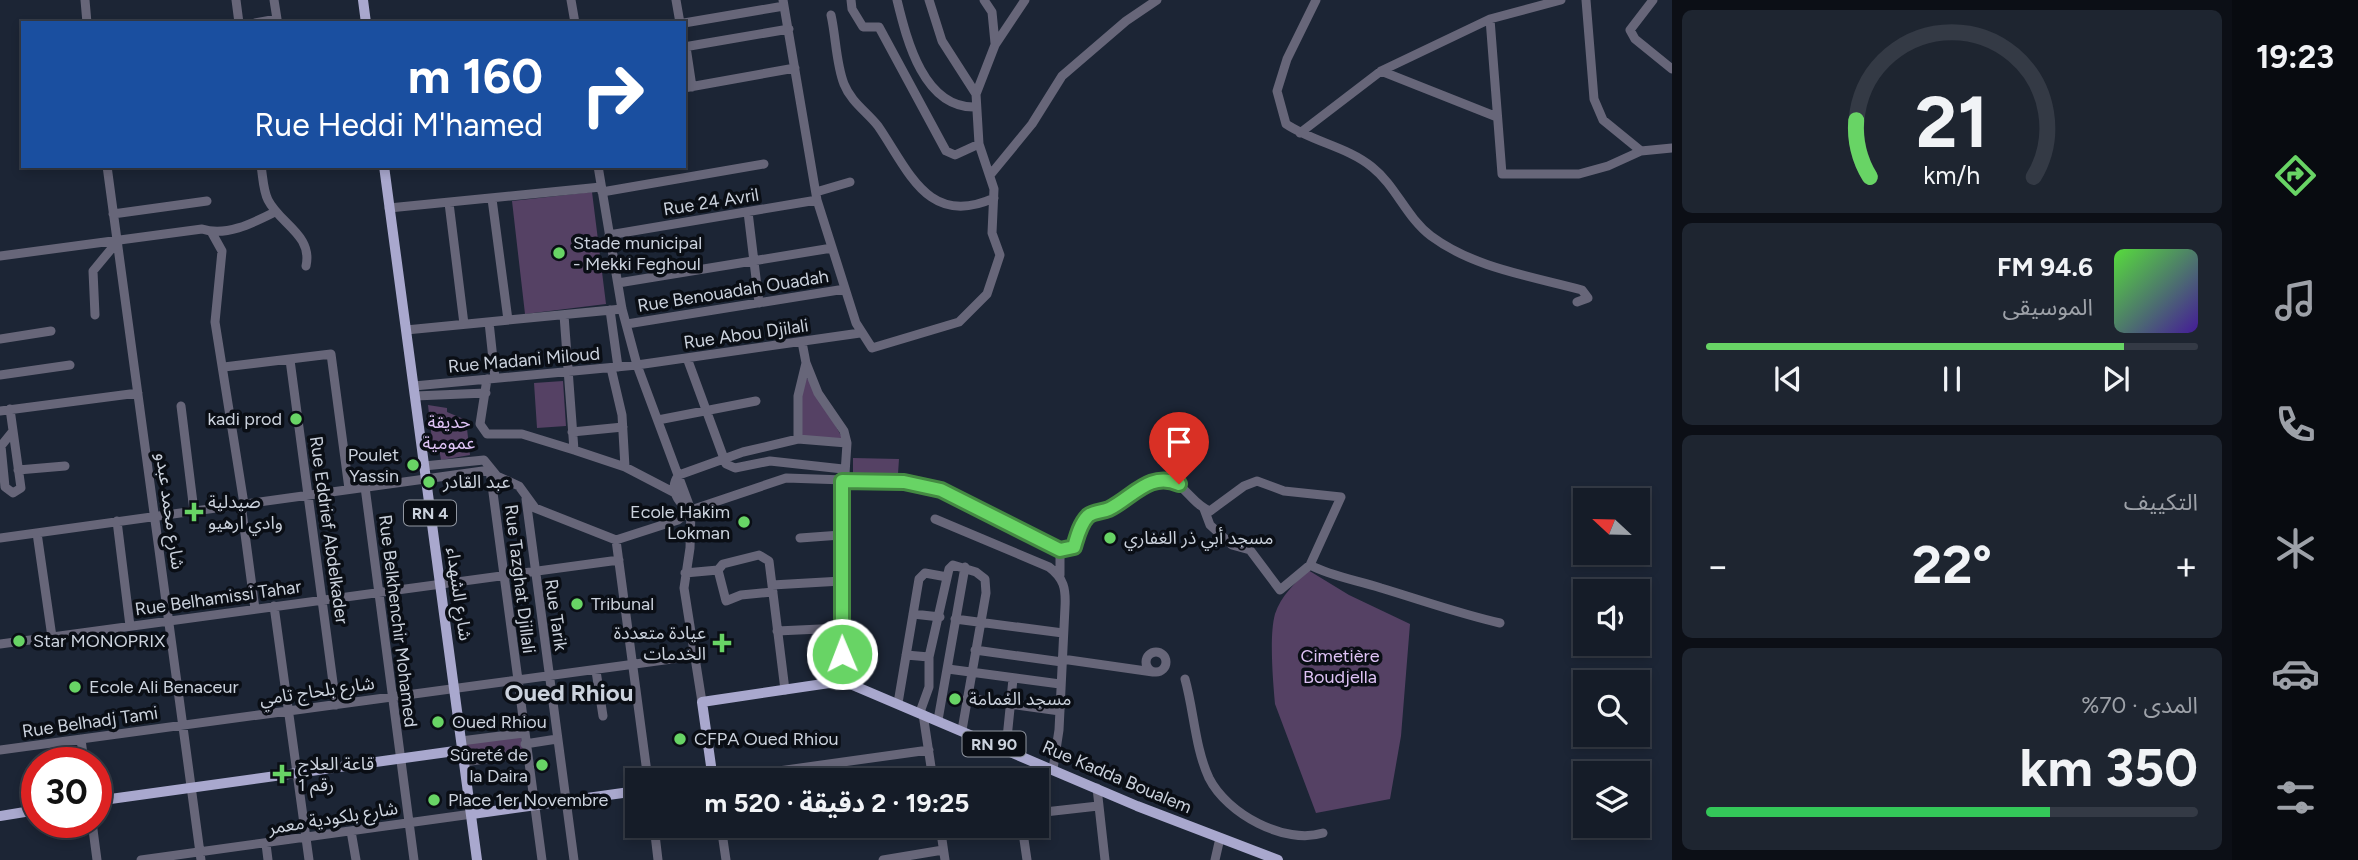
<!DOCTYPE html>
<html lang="ar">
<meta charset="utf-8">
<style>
:root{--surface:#151c28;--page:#1e2530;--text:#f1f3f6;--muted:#9da1a8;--line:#343a45;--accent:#68d465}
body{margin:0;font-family:Figtree,"Noto Sans Arabic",sans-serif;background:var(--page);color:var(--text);direction:rtl;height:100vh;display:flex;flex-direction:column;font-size:26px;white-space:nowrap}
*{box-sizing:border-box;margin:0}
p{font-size:23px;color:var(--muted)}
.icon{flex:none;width:38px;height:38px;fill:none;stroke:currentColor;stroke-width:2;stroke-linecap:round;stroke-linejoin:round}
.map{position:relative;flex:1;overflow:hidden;direction:ltr}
.panel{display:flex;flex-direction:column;gap:10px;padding:10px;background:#0c0f16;width:560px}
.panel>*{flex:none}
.top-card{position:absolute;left:21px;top:21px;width:665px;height:147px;border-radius:0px;box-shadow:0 4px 10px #0003,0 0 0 2px var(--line);direction:rtl;background:#1a4fa0;color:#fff;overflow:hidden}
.needle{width:46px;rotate:292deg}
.buttons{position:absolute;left:1573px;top:488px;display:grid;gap:14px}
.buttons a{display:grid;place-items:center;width:77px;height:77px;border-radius:0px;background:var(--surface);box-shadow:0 4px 10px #0003,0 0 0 2px var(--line);font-size:35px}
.speed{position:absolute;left:21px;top:747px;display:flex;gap:14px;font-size:35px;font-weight:700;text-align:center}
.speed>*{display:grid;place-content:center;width:91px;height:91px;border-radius:50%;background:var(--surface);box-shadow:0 4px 10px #0003,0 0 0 2px var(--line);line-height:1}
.speed .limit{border:10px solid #d22;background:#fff;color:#111}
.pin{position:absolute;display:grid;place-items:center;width:60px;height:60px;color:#fff;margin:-72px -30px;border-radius:50% 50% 50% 0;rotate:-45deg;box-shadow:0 0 7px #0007}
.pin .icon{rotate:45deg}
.me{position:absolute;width:77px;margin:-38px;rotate:359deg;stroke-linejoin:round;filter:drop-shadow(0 0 5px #0008)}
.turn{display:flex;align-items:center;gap:24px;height:147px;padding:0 28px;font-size:32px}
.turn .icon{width:91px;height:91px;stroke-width:2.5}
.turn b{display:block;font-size:49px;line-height:60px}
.big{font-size:52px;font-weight:700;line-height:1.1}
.panel .widget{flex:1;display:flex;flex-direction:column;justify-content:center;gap:10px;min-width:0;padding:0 24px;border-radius:10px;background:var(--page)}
.panel .dial{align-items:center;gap:0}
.dial svg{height:182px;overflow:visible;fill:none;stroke:var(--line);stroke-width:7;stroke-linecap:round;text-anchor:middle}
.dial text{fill:var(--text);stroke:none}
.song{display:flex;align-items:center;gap:21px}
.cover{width:84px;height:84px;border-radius:10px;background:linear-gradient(135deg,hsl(110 70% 55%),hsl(260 70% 35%))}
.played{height:7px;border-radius:4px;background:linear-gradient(90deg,var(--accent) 85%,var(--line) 85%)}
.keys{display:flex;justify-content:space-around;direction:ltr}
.heat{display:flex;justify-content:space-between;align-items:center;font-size:38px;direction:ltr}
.charge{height:10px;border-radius:5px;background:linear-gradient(90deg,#34c759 70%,var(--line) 0)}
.trip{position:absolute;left:625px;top:768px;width:424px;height:70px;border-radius:0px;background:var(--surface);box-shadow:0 4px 10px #0003,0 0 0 2px var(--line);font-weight:700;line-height:70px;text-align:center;direction:rtl}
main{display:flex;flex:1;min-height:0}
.tab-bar{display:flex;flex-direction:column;width:126px;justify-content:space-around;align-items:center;background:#080b10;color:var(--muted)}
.tab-bar .icon{width:49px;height:49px}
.tab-bar .selected{color:var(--accent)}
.tab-bar b{font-size:32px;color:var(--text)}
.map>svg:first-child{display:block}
.green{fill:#554164}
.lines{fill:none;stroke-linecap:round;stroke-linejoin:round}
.minor{stroke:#676679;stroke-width:9}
.major{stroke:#a9a8ce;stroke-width:10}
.route-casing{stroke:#448a42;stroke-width:18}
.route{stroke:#68d465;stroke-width:12}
.poi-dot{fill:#68d465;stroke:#0a0e15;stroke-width:2.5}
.labels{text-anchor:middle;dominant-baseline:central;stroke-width:7;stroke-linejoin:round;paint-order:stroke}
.shield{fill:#0a0e15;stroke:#9197a1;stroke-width:2}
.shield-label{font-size:16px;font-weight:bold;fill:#cbd2dd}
.street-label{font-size:18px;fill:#cbd2dd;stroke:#0a0e15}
.poi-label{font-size:18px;fill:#cbd2dd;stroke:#0a0e15;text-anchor:start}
.park-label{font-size:18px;fill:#dfc3f6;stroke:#0a0e15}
.district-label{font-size:24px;font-weight:bold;fill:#cbd2dd;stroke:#0a0e15}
</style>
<main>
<nav class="tab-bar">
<b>19:23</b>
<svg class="icon selected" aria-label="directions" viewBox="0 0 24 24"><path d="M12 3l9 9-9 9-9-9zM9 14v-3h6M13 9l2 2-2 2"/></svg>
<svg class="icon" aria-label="music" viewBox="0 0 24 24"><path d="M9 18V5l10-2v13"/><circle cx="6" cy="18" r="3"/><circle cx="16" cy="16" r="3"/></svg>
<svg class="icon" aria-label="phone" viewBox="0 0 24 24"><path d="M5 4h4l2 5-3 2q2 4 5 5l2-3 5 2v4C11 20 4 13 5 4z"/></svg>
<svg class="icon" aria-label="climate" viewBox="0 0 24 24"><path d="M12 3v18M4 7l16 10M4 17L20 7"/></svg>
<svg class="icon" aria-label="car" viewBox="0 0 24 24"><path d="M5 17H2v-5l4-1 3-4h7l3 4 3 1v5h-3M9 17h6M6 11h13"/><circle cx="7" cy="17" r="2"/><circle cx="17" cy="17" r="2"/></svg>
<svg class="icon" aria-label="filters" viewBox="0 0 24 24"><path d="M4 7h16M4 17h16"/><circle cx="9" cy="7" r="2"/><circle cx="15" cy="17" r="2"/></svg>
</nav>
<section class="panel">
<div class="widget dial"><svg viewBox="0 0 100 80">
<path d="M14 69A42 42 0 1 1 86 69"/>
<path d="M14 69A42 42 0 0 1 8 44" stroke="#68d465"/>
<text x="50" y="56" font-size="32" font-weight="700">21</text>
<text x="50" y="72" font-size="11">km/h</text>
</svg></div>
<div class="widget">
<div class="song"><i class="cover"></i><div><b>94.6 FM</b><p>الموسيقى</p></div></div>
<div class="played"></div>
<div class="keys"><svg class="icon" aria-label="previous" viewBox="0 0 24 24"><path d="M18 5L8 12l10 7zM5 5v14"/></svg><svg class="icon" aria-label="pause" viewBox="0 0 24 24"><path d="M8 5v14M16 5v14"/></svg><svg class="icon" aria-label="next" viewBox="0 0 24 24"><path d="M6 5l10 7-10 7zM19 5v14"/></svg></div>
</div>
<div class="widget"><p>التكييف</p>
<div class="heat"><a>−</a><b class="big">22°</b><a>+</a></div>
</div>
<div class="widget"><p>المدى · 70%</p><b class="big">350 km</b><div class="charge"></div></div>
</section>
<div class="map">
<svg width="1672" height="860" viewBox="0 0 1672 860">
<rect width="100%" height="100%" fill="#1c2535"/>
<path class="green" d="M592,192l14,112 -81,10 -13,-113z
M805,377l5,4 33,58 -43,-3v-41z
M563,381l3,45 -29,2 -3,-45z
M428,405l19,3v4l19,8 4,35 -29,5 -2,-11h-6z
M853,458l46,1 -1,15 -45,-1z
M1308,570l41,25 61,29 -9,112 -11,63 -74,14 -41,-109c-2,-23 -6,-68 0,-90 6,-18 20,-31 33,-44z
M521,736l2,14 -55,8 -2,-14z"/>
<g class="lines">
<path class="minor" d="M85,0l2,23
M236,0l3,23
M571,0l4,23
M676,0l4,23
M783,0l34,200 39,123 16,25 87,-26 28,-28 13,-39 -8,-22 2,-44 -15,-45 -3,-50 19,-49 30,-45
M851,0l1,9 11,18h16l67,124 9,4 24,-11
M897,0c10,41 27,109 79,107
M929,0l13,41 34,53
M984,0l8,12 3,31
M1316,0l-29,59 -10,32 9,33c27,18 62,23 86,43 24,19 34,50 59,69 43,32 100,40 151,54l6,8 -11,4
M1586,0l8,99 9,21 38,31
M1653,0l-23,30 5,9 37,30
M831,15c5,22 5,49 13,69 7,18 23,28 34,42 31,45 50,102 116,72
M1490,19l12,155h77l29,-8 33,-15 31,-3
M255,23l22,-4 -3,-19
M684,23l100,-17
M684,47l105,-18
M686,47l6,40
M1381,71l116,46
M684,88l111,-20
M1300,133l81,-62 109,-52 71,-19
M107,166l94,694
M261,166c2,11 2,24 7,34 12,24 45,35 38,66
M598,166l24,143 15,56 54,145 -1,38 -6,40 18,114
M991,174l41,-50 30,-48 64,-55 31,-21
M602,192l162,-28
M816,192l34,-10
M492,199l16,121
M449,203l15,121
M389,208l212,-21
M748,212l11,91
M113,214l94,-13
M212,233l10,18 -7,71 29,182
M609,235l208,-35
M0,256l202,-27c24,8 51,-6 73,-17
M618,283l214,-35
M610,310l8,57
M95,315l-2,-44 24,-29
M564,315l10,135
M489,322l6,56
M627,324l218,-35
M406,330l216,-21
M0,339l51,-8
M687,358l39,106 9,4 35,-7 73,8
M290,360l46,345
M806,363l12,30 26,38 3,12 -6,92 2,146
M224,367l107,-13 18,135
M611,368l11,47 3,52
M0,375l70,-10
M487,379l-7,45 7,10h35l52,16 51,17 50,26
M414,386l223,-21 223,-32
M415,396l71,-3
M181,406l13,105
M10,409l11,79 -8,5 -8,-6 -4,-41 12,-15
M0,411l138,-18
M658,420l98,-19
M572,432l51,-5
M798,439v-43l8,-33 -4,-21
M424,466l60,-6 13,16 22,10 16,22 81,32 62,-20 13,-10 95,-32 118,4 37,8 119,60
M18,470l47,-4
M490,470l52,390
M679,475l64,-23 55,-13 49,4
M679,475c-11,13 -1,29 12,35
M365,487l49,373
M526,499l48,361
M241,504l14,105
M1204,509l6,16 22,20 18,5 30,40 30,-25c23,12 47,15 71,23 40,12 79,26 119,35
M935,519l114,48c15,11 17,22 16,40l-6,123 -6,39
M117,521l13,105
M37,533l15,104
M0,538l490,-68
M800,538l41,-3
M616,540l32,240
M1060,550l14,-3 8,-23 8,-9 18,-6 42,-26 21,-3c16,8 23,25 39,31l34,-25 13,-5 27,10 57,6 -31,68
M718,570l5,-6 36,-9 10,6 16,129
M718,570l8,31 15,-6 32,-3
M685,573l33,-3
M1060,575v-25
M772,585l70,-4
M274,606l35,254
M913,614l27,3
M955,619l108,14
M777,631l65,-3
M0,644l619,-84
M975,650l87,12
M1146 662a10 10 0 1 1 20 0a10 10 0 1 1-20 0Z
M906,655l23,2
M1062,659l91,13
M948,669l112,15
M596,671l7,45
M1185,679c9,32 10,69 24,99 18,36 76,67 114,55
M857,687l11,-48
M967,698l93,13
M898,703l21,-124 6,-6 22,4
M920,712l9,-25v-30l20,-88 4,-4 23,7 9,7 1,14 -24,137
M923,714l10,66
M938,720l27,-153
M81,739l3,24
M461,741l63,-8
M525,744l32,-5
M1006,748l7,-69
M0,750l694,-94
M464,762l63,-9
M714,780l215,-30
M1097,788l8,72
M1036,813l62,-7
M92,822l5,38
M654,826l4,34
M721,826l5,34
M940,826l5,34
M1022,826l5,34
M351,831l5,29
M266,844l2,16
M141,860l331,-46
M883,860l60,-10
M1215,860l5,-22"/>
<path class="major" d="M363,0l3,23
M384,166l93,694
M713,780l-11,-78 141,-21 294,125 141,54
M96,801l366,-51
M472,814l165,-23
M0,816l37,-6"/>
</g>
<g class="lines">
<g class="route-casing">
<path id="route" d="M842,654v-173l62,1 37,8 119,60 14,-3c3,-10 6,-23 14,-31 6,-5 14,-4 21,-7 24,-12 41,-38 70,-25"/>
</g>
<use href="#route" class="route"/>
</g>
<g class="poi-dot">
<circle cx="559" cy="253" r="7"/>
<circle cx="296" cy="419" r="7"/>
<circle cx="413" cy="465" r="7"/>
<circle cx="429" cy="482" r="7"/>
<path d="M190.5 501.5h7v7h7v7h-7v7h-7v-7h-7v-7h7z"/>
<circle cx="744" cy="522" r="7"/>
<circle cx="1110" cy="538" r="7"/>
<circle cx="577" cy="604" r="7"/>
<circle cx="19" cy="641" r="7"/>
<path d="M718.5 632.5h7v7h7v7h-7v7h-7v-7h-7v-7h7z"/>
<circle cx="75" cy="687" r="7"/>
<circle cx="955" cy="699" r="7"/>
<circle cx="438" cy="722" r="7"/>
<circle cx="680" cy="739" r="7"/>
<circle cx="542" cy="765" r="7"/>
<path d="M278.5 763.5h7v7h7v7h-7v7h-7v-7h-7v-7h7z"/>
<circle cx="434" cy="800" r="7"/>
</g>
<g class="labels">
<g class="shield">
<rect x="404" y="500.5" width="52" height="25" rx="5"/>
<rect x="962.5" y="731.5" width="63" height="25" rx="5"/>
</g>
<g class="shield-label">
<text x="430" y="513">RN 4</text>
<text x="994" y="744">RN 90</text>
</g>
<g class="street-label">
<text transform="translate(711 202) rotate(-9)">Rue 24 Avril</text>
<text transform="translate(733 291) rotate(-9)">Rue Benouadah Ouadah</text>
<text transform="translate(746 334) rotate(-8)">Rue Abou Djilali</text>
<text transform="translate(524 360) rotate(-5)">Rue Madani Miloud</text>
<text transform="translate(170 511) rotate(82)">شارع محمد عبدو</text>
<text transform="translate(329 530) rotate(82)">Rue Eddrief Abdelkader</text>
<text transform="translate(520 579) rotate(83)">Rue Tazghat Djillali</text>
<text transform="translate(459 594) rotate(82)">شارع الشهداء</text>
<text transform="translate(218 598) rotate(-8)">Rue Belhamissi Tahar</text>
<text transform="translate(556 615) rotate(82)">Rue Tarik</text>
<text transform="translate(398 621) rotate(83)">Rue Belkhenchir Mohamed</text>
<text transform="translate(317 691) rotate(-8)">شارع بلحاج تامي</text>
<text transform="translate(90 722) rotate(-8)">Rue Belhadj Tami</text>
<text transform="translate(1117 777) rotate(23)">Rue Kadda Boualem</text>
<text transform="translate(333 818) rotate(-9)">شارع بلكودية معمر</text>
</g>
<g class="poi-label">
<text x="573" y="243">Stade municipal<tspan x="573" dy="21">- Mekki Feghoul</tspan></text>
<text x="282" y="419" text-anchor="end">kadi prod</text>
<text x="399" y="455" text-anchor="end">Poulet<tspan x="399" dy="21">Yassin</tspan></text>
<text x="443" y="482">عبد القادر</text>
<text x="208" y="502">صيدلية<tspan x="208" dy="21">وادي ارهيو</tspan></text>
<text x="730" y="512" text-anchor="end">Ecole Hakim<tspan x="730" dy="21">Lokman</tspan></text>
<text x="1124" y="538">مسجد أبي ذر الغفاري</text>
<text x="591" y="604">Tribunal</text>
<text x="706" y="633" text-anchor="end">عيادة متعددة<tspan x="706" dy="21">الخدمات</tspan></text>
<text x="33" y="641">Star MONOPRIX</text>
<text x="89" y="687">Ecole Ali Benaceur</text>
<text x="969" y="699">مسجد الغمامة</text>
<text x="452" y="722">Oued Rhiou</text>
<text x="694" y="739">CFPA Oued Rhiou</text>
<text x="528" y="755" text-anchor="end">Sûreté de<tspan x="528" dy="21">la Daira</tspan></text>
<text x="298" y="764">قاعة العلاج<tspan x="298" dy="21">رقم 1</tspan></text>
<text x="448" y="800">Place 1er Novembre</text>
</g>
<g class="park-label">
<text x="449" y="422">حديقة<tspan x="449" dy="21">عمومية</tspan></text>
<text x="1340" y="656">Cimetière<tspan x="1340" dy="21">Boudjella</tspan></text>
</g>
<g class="district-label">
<text x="569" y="692">Oued Rhiou</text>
</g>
</g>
</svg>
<div class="buttons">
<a><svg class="needle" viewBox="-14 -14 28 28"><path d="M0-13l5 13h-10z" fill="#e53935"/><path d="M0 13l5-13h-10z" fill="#9da1a8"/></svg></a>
<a><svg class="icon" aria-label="sound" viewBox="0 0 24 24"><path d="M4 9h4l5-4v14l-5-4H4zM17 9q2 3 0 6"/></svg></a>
<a><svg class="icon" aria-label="search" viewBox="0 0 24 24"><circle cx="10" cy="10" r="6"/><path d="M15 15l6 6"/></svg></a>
<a><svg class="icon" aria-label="layers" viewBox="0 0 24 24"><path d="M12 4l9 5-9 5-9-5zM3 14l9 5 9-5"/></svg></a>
</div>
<div class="speed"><div class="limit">30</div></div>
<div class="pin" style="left:1179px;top:484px;background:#d93025"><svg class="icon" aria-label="arrive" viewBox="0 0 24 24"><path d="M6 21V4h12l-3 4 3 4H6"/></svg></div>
<svg class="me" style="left:842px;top:654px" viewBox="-20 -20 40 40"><circle r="17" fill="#68d465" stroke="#fff" stroke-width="3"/><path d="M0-11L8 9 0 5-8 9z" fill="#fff"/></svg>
<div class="trip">19:25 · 2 دقيقة · 520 m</div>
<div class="top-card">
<div class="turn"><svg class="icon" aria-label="right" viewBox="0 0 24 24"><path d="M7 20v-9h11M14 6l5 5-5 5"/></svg><div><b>160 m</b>Rue Heddi M'hamed</div></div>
</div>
</div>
</main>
